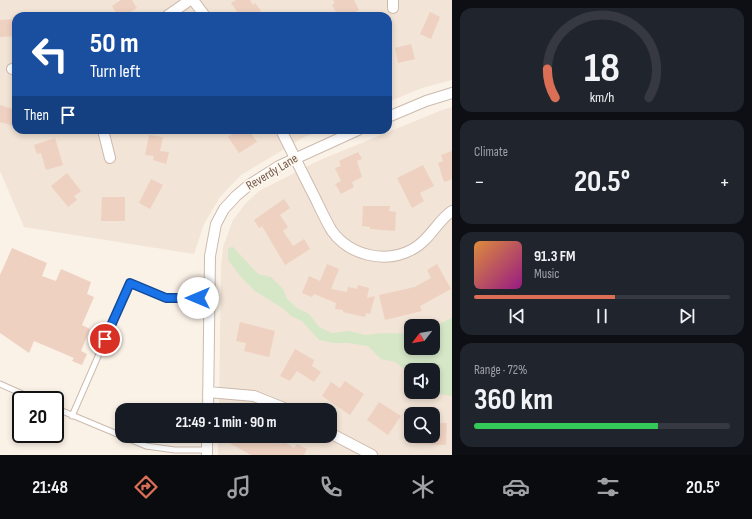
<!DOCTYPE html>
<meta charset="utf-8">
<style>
:root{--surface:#171b24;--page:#20242c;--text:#f1f3f6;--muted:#9ea1a6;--line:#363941;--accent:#db6f56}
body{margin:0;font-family:"Sofia Sans Condensed",sans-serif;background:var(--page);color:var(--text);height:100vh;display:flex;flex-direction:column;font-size:15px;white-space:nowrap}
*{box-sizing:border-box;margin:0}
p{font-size:13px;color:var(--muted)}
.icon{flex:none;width:22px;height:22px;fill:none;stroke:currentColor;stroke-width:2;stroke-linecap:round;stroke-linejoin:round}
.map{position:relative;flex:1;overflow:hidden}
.sheet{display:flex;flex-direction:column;gap:8px;padding:8px;background:#0d0f14;width:300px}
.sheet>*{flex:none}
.banner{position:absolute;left:12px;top:12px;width:380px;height:122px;border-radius:12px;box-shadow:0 2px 6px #0003;background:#1a4fa0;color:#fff;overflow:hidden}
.needle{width:26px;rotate:239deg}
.controls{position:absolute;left:404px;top:319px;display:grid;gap:8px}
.controls a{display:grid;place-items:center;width:36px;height:36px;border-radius:8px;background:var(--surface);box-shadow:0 2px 6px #0003;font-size:20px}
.speed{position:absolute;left:12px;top:391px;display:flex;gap:8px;font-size:20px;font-weight:700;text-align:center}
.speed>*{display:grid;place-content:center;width:52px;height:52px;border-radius:50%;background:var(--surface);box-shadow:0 2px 6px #0003;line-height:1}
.speed .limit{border:2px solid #111;border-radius:6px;background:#fff;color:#111}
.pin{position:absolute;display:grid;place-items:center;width:34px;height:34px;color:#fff;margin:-17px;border:2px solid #fff;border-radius:50%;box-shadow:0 1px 4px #0007}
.me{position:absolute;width:44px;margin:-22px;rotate:270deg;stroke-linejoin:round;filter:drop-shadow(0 0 3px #0008)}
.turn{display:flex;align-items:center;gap:14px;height:84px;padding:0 12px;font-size:18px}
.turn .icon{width:52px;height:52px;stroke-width:2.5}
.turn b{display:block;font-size:28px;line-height:34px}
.then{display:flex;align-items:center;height:38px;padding:0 12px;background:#0003;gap:8px;font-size:15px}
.big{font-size:30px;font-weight:700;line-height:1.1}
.sheet .widget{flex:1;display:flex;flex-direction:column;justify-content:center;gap:6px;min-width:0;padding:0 14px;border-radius:12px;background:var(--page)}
.sheet .dial{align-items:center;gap:0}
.dial svg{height:104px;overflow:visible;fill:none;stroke:var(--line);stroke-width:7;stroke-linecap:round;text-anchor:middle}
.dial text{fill:var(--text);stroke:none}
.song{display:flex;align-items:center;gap:12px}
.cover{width:48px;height:48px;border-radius:6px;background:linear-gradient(135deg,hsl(30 70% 55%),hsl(310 70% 35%))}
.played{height:4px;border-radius:2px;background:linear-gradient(90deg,var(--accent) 55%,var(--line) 55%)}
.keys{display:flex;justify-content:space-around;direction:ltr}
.heat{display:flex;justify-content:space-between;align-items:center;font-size:22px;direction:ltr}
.charge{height:6px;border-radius:3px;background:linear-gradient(90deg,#34c759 72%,var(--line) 0)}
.trip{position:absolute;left:115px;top:403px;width:222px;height:40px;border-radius:12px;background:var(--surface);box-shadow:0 2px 6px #0003;font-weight:700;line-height:40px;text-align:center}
.tabs{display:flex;height:64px;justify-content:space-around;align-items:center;background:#090b0e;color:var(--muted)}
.tabs .icon{width:28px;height:28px}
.tabs .selected{color:var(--accent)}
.tabs b{font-size:18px;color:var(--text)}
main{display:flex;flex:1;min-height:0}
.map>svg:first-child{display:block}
.residential{fill:#f2e4d6;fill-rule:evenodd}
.green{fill:#d5e7c7}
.building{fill:#eed1c1}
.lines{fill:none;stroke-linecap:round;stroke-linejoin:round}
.lane-casing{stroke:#ccbaae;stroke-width:7}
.street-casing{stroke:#ccbaae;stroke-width:12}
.lane{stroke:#fff;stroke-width:5}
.street{stroke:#fff;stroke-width:10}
.route-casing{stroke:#114b97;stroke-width:10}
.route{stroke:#1a73e8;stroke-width:7}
.labels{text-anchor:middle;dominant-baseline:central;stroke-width:3.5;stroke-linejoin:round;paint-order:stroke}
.street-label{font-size:13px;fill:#72594d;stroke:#fef7ed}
</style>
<main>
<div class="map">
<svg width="452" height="455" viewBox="0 0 452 455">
<rect width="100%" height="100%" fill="#fbf2e7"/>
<path class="residential" d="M0,0h452v80l-30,8 -34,14v-86h-372v114h306l-18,7 -63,38 -21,22 -16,27 -10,30 -170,-27 -24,-56z
M452,107v348h-234v-19h112v-26h-111l2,-143 2,-20 10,-27 12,-16 14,-13 61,-31 122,-50zM411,326h22v22h-22zM411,370h22v22h-22zM411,414h22v22h-22z"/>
<path class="green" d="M233,247l25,27 13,3 12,12 4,10 10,9 12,6 10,13 13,6 17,-2 16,4 19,-2 27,1v14h22v-21l19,-9v78l-25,-4h6v-22h-22v4l-16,-12 -14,-3 -13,-13 -20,-3h-14l-15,-3 -17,-19 -11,-5 -7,-7 -29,-18 -14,-14 -13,-17v-12z"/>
<path class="building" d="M121,0h11l5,8 -13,8h-6l-6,-10z
M236,0h14l3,5 2,-2 6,8 -7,5h-14l-9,-13z
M333,0h21l5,10 -10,6h-11l-6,-11 3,-2z
M430,12l10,5 -9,22 -11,-5z
M16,19v17l-16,1v-17z
M411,44l4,15 -17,4 -3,-15z
M0,105l16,5 -2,16 -14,-4z
M238,130h11l8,12 -18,11 -11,-16z
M149,135l14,2 -3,14 9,1 -3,12 -13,-4 1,-4 -9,-1z
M55,138l8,27 -17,5 -5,-17 -4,1 -3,-9z
M452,151v28l-8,3 -6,-19 5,-2 -2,-6z
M358,152l4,7 -5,2 5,16 -10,5 2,5 -13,7 -6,-10 6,-3 -6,-13 6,-2 -2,-5z
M423,165l11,21 -14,7 4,8 -12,7 -15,-30z
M67,173l14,18 -7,5 3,4 -9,7 -17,-21z
M151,179l12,6 -13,24 -11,-6z
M102,197h23v24h-24z
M284,199l6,9 -10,7 8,12 -5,4 10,15 11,-7 6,10 -25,16 -23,-39 -3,2 -5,-8z
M363,206h27l-1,5 7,1 -1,19 -25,-2v-2l-8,-1z
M12,248l35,15 -5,13 14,5 5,-12 30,13 -4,12 7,3 -12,28 8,4 -9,22 6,3 -5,11 -10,-4 2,-3 -40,-17 -5,12 -29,-20v-58z
M327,264l12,5 -8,20 16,3 1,-5 9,2 1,-4 11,3 -2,10 8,-2 -5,18 -4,-1 -1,4 -22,-5v-2l-8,-1 1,-6 -22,-9 -2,3 -10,-4 7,-17 11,5z
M437,264l14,25 -31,17 2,5 -37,9 -6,-25 36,-8 16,-9 -4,-8z
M240,322l35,9 -6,26 -25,-6 2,-8 -10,-2z
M295,349l19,11 -2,6 9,6 -7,10 -17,-11 -7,10 -10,-5z
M345,381l19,13 -14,21 -28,-19 9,-14 9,6z
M379,402l22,14 -13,19 -21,-15z
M433,423h14l-1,22 -31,-1v-8h18z
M236,436h31l14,8 2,-3 11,7 3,-4 10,5 -3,6h-53l-20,-11z"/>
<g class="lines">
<g class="lane-casing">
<path id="lane" d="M0,384l36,16
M55,408l91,38 29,4h32
M72,416l58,-133 36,15 42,1"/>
</g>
<g class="street-casing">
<path id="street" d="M193,0l12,16
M393,0v8
M167,16l23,-16
M12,69l4,1
M388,117l38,-16 26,-8
M103,130l7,28
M281,130c10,20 20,40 30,60 7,13 13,28 21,41 18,25 54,33 81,18 17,-9 24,-28 39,-38
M208,392l46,4 35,14
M208,410l2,-154 6,-32 8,-15 12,-13 13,-11 30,-19 79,-36
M330,433l42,22
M207,455v-19"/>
</g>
<use href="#lane" class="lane"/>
<use href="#street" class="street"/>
</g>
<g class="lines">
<g class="route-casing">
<path id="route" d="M105,339l25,-56 36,15h32"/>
</g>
<use href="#route" class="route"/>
</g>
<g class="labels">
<g class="street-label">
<text transform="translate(272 172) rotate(-31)">Reverdy Lane</text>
</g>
</g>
</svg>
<div class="controls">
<a><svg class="needle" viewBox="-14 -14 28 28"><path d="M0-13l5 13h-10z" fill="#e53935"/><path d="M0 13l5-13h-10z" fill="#9ea1a6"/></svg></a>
<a><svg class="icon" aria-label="sound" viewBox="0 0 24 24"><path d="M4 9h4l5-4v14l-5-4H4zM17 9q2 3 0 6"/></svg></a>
<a><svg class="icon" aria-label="search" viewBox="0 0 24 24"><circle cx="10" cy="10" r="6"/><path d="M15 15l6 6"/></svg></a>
</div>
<div class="speed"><div class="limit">20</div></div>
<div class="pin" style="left:105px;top:339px;background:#d93025"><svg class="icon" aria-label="arrive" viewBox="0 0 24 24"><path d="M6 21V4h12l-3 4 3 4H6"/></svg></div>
<svg class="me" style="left:198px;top:298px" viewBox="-20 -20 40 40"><circle r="19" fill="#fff"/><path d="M0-13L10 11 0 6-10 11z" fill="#1a73e8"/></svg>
<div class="trip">21:49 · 1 min · 90 m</div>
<div class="banner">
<div class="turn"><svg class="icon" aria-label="left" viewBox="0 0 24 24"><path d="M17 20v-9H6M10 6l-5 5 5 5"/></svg><div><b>50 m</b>Turn left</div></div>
<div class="then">Then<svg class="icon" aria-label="arrive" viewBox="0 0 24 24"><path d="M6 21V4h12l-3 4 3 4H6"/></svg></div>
</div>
</div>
<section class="sheet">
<div class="widget dial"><svg viewBox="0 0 100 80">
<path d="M14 69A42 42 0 1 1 86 69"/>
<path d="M14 69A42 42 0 0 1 8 47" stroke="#db6f56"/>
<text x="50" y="56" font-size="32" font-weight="700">18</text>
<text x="50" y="72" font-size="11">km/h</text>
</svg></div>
<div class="widget"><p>Climate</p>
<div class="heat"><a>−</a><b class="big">20.5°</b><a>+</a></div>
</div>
<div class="widget">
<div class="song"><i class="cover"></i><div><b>91.3 FM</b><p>Music</p></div></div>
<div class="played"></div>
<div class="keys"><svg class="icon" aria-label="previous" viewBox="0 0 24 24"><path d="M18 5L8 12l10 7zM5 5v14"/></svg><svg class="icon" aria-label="pause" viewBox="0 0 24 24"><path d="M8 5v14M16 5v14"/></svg><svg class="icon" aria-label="next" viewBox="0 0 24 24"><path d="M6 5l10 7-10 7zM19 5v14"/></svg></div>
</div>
<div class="widget"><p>Range · 72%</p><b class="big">360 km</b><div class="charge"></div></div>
</section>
</main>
<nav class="tabs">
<b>21:48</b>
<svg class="icon selected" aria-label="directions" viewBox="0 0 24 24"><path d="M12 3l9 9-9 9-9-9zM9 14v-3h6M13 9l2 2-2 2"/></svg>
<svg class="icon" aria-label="music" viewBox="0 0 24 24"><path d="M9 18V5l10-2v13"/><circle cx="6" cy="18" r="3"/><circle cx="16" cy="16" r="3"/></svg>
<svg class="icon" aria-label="phone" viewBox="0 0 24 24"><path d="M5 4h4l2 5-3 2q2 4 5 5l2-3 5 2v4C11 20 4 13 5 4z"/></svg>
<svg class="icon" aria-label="climate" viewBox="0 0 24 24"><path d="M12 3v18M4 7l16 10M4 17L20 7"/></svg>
<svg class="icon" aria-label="car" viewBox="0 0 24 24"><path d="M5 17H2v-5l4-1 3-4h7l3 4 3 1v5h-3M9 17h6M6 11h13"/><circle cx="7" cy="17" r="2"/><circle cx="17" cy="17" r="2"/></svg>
<svg class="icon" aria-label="filters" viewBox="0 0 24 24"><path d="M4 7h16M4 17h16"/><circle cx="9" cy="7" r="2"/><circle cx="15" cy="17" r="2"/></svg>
<b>20.5°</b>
</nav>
